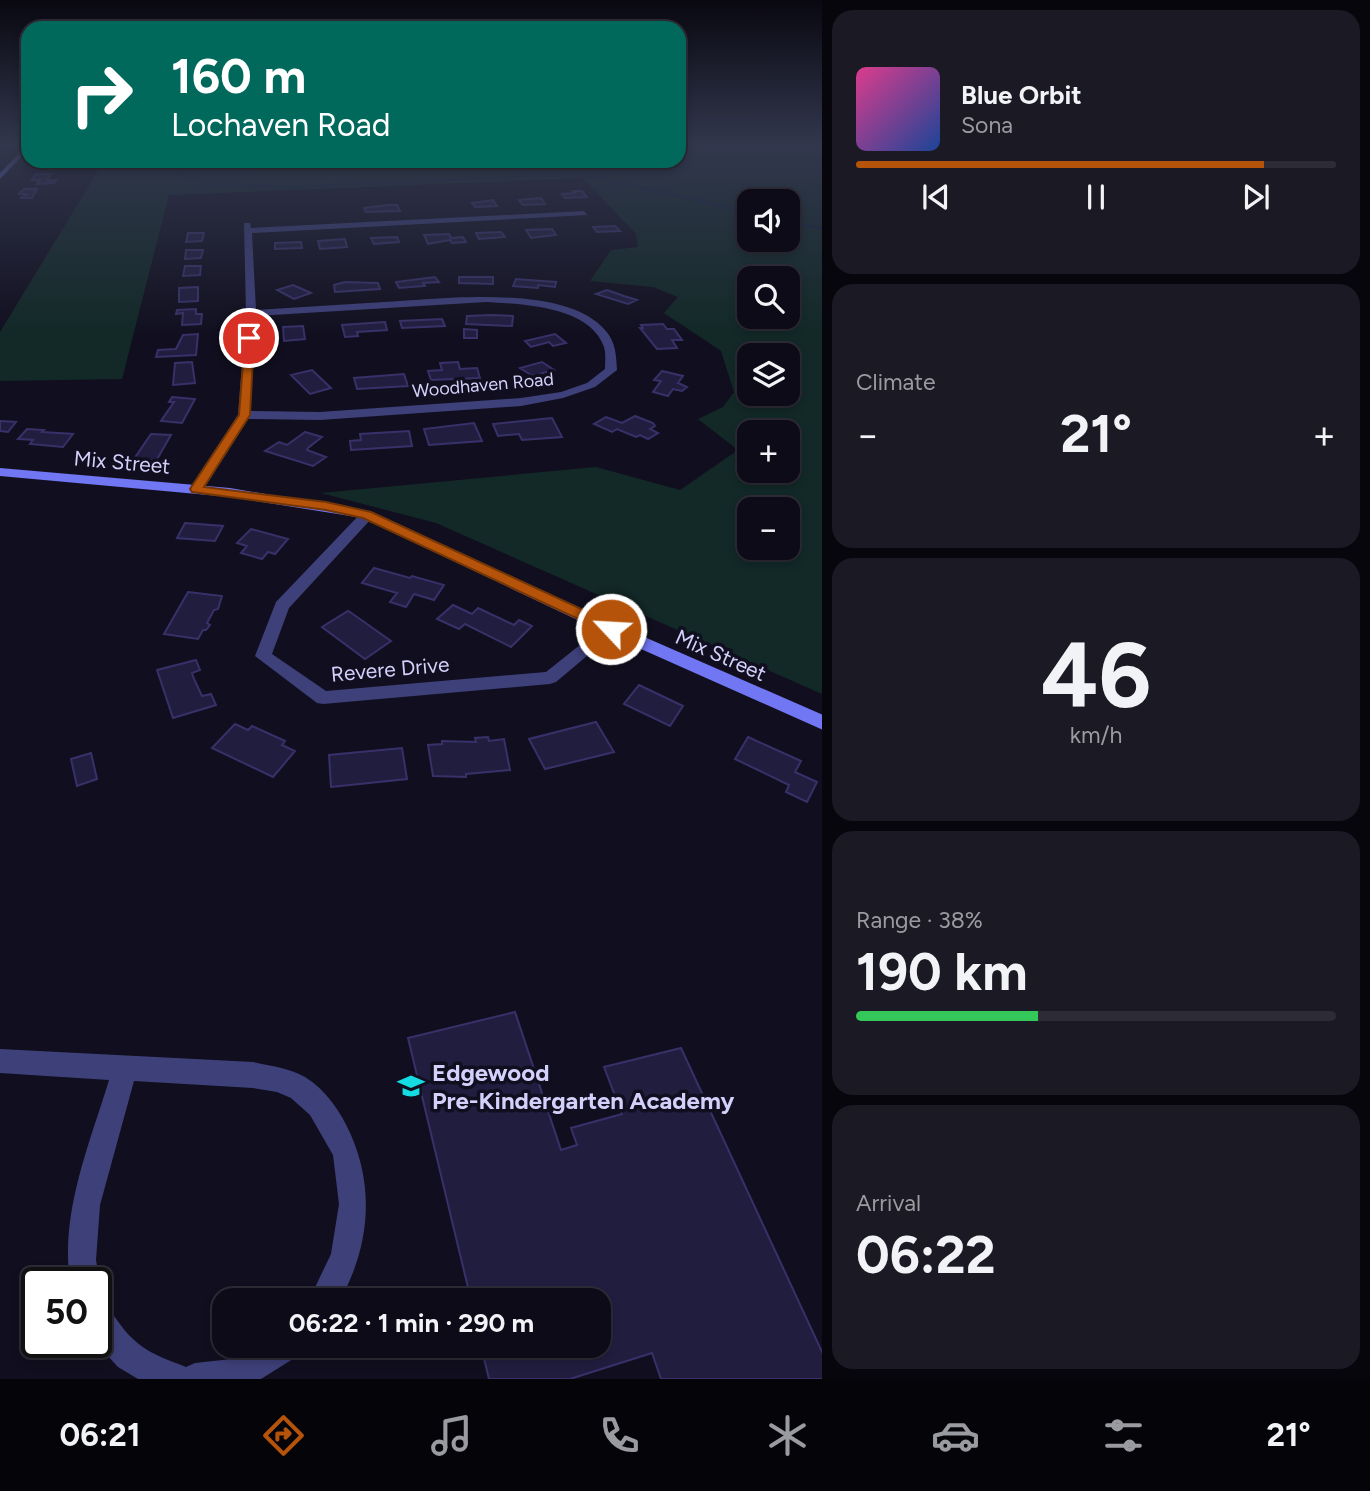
<!DOCTYPE html>
<meta charset="utf-8">
<style>
:root{--surface:#0d0b17;--page:#1b1924;--text:#f1f3f6;--muted:#9a9ba1;--line:#2d2b36;--accent:#b45309}
body{margin:0;font-family:Figtree,sans-serif;background:var(--page);color:var(--text);height:100vh;display:flex;flex-direction:column;font-size:26px;white-space:nowrap}
*{box-sizing:border-box;margin:0}
p{font-size:23px;color:var(--muted)}
.icon{flex:none;width:38px;height:38px;fill:none;stroke:currentColor;stroke-width:2;stroke-linecap:round;stroke-linejoin:round}
.map{position:relative;flex:1;overflow:hidden}
.side{display:flex;flex-direction:column;gap:10px;padding:10px;background:#07060d;width:548px}
.side>*{flex:none}
.top-card{position:absolute;left:21px;top:21px;width:665px;height:147px;border-radius:21px;box-shadow:0 4px 10px #0003,0 0 0 2px var(--line);background:#00695c;color:#fff;overflow:hidden}
.controls{position:absolute;left:737px;top:189px;display:grid;gap:14px}
.controls a{display:grid;place-items:center;width:63px;height:63px;border-radius:14px;background:var(--surface);box-shadow:0 4px 10px #0003,0 0 0 2px var(--line);font-size:35px}
.speed{position:absolute;left:21px;top:1267px;display:flex;gap:14px;font-size:35px;font-weight:700;text-align:center}
.speed>*{display:grid;place-content:center;width:91px;height:91px;border-radius:50%;background:var(--surface);box-shadow:0 4px 10px #0003,0 0 0 2px var(--line);line-height:1}
.speed .limit{border:4px solid #111;border-radius:10px;background:#fff;color:#111}
.pin{position:absolute;display:grid;place-items:center;width:60px;height:60px;color:#fff;margin:-30px;border:4px solid #fff;border-radius:50%;box-shadow:0 2px 7px #0007}
.me{position:absolute;width:77px;margin:-38px;rotate:295deg;stroke-linejoin:round;filter:drop-shadow(0 0 5px #0008)}
.turn{display:flex;align-items:center;gap:24px;height:147px;padding:0 35px;font-size:32px}
.turn .icon{width:91px;height:91px;stroke-width:2.5}
.turn b{display:block;font-size:49px;line-height:60px}
.big{font-size:52px;font-weight:700;line-height:1.1}
.side .card{flex:1;display:flex;flex-direction:column;justify-content:center;gap:10px;min-width:0;padding:0 24px;border-radius:21px;background:var(--page)}
.side .dial{align-items:center;gap:0}
.dial b{font-size:91px;line-height:1}
.song{display:flex;align-items:center;gap:21px}
.cover{width:84px;height:84px;border-radius:10px;background:linear-gradient(135deg,hsl(330 70% 55%),hsl(220 70% 35%))}
.played{height:7px;border-radius:4px;background:linear-gradient(90deg,var(--accent) 85%,var(--line) 85%)}
.keys{display:flex;justify-content:space-around;direction:ltr}
.heat{display:flex;justify-content:space-between;align-items:center;font-size:38px;direction:ltr}
.charge{height:10px;border-radius:5px;background:linear-gradient(90deg,#34c759 38%,var(--line) 0)}
.trip{position:absolute;left:212px;top:1288px;width:399px;height:70px;border-radius:21px;background:var(--surface);box-shadow:0 4px 10px #0003,0 0 0 2px var(--line);font-weight:700;line-height:70px;text-align:center}
.tab-bar{display:flex;height:112px;justify-content:space-around;align-items:center;background:#050409;color:var(--muted)}
.tab-bar .icon{width:49px;height:49px}
.tab-bar .current{color:var(--accent)}
.tab-bar b{font-size:32px;color:var(--text)}
main{display:flex;flex:1;min-height:0}
.map>svg:first-child{display:block}
.green{fill:#122927;fill-rule:evenodd}
.lines{fill:none;stroke-linecap:round;stroke-linejoin:round}
.stream{stroke:#0e213a;stroke-width:2.5}
.building{fill:#211d3f;stroke:#383169;stroke-width:2}
.minor{fill:#3e407a;fill-rule:evenodd}
.secondary{fill:#7176f2;fill-rule:evenodd}
.route{fill:#b45309;stroke:#753606;stroke-width:2}
.labels{text-anchor:middle;dominant-baseline:central;stroke-width:7;stroke-linejoin:round;paint-order:stroke}
.far-street-label{font-size:18px;fill:#d3d1fb;stroke:#110f1f}
.street-label{font-size:21px;fill:#d3d1fb;stroke:#110f1f}
.near-poi-label{font-size:24px;font-weight:bold;fill:#d3d1fb;stroke:#110f1f;text-anchor:start}
</style>
<main>
<div class="map">
<svg width="823" height="1379" viewBox="0 0 823 1379">
<rect width="100%" height="100%" fill="#110f1f"/>
<path class="green" d="M679,143h143v551l-386,-171 -115,-30 275,-26 84,23 58,-40 -40,-31 25,-12 11,-15 -13,-41 -57,-38 14,-16 -25,-10 -63,-6 21,-31 27,-3 -2,-13 -53,-56 -414,17 -47,184 -122,2v-49l104,-171h575zM749,201h39v39h-39zM749,278h39v39h-39zM749,355h39v39h-39zM749,432h39v39h-39zM749,509h39v39h-39z"/>
<g class="lines">
<path class="stream" d="M171,161l6,10 27,13 85,3 291,-13 169,38
M788,221l35,8"/>
</g>
<path class="building" d="M46,161h19l-5,8h-14l4,-6 -5,1z
M36,174h15l-4,7 9,-1 -2,3 -17,1 3,-4h-8z
M24,189h13l-5,9h-12l9,-4h-10z
M573,191h9l5,6 -22,1 -3,-4 13,-1z
M541,198l4,6 -22,1 -4,-5z
M493,200l4,6 -22,1 -3,-4z
M388,205h9l3,6 -34,1 -2,-4z
M615,226l5,5 -23,1 -4,-5z
M552,229l4,6 -25,3 -5,-8z
M501,232l4,5 -26,2 -3,-6z
M188,233h16l-2,8 -16,1z
M449,234l2,4 12,-1 3,5 -14,1 -2,-3 -22,4 -4,-9z
M397,237l2,5 -25,2 -3,-6z
M345,239l2,8 -27,2 -2,-8z
M301,242l1,6 -27,1v-6z
M186,250h17l-2,8 -16,1z
M185,266h16l-1,9 -17,1z
M435,277l4,5 -16,1 2,3 -26,2 -3,-6z
M459,277h34v7l-34,-1z
M516,279l26,2 14,1 -1,5 -17,-2v3l-25,-2z
M345,282l33,1 2,6 -45,3 -1,-7z
M293,285l18,8 -17,6 -17,-9z
M198,287v14l-19,1v-14z
M607,290l17,6 13,4 -9,4 -32,-10z
M196,309v5h6l-1,10 -19,1 1,-12 -7,1 1,-4z
M491,315l22,1 -1,10 -46,-2 1,-8z
M442,319l3,7 -43,2 -2,-7z
M385,322l2,8 -30,2 1,4 -13,1 -3,-12z
M663,324l4,5h7l8,11h-10l5,8 -20,1 -17,-21h3l-2,-3z
M303,326l2,13 -21,2 -1,-14z
M464,329l13,1v8h-13z
M198,334l-2,21 -40,2 2,-7 18,-1 7,-14z
M555,334l11,9 -13,3 -4,-4 -18,5 -6,-6z
M192,362l3,21 -22,2 2,-22z
M458,362l2,7 17,-1 3,10 -49,2 -3,-9 14,-1 -2,-7z
M542,362l12,8 -21,6 -13,-8z
M312,370l19,18 -21,6 -19,-19z
M662,371l21,5 -5,7 9,4 -5,4 -9,-2 -5,7 -15,-4 8,-11 -7,-1z
M404,374l4,12 -51,3 -3,-11z
M172,397l23,2 -13,24 -21,-2 13,-19h-5z
M635,416l18,7 2,3 -5,3 8,4 -10,6 -8,-4 -4,2 -19,-8 -5,3 -18,-8 12,-7 16,6z
M552,418l10,19 -40,3 -3,-6 -21,2 -5,-12z
M0,421l16,1 -8,10 -8,-1z
M474,423l8,18 -53,4 -5,-16z
M27,429l17,1 -2,2 31,2 -10,13 -33,-3 3,-4 -15,-1z
M409,431l3,15 -61,4 -1,-9 11,-1 -1,-6z
M305,432l17,5 -14,11 -1,2 19,7 -13,9 -48,-15 14,-9 8,3z
M151,434l20,1 -15,26 -22,-2z
M185,523l38,3 -8,15 -38,-3z
M251,529l37,10 -13,15 -7,-2 -6,7 -21,-6 6,-7 -10,-3z
M374,568l36,10 2,-2 32,9 -10,15 -20,-6 -8,13 -16,-5 7,-9 -35,-10z
M188,592l34,4 -4,13 -4,1 -7,13 3,2 -4,5h-3l-5,9 -34,-5z
M453,605l19,9 6,-6 36,17 5,-5 13,6 -21,21 -46,-23 -6,5 -22,-10z
M348,611l2,1 41,29 -26,18 -43,-32z
M196,660l4,10 -8,3 2,6 8,17 9,-2 5,11 -43,13 -16,-48z
M639,685l44,21 -13,20 -46,-22z
M596,722l18,30 -69,17 -16,-30z
M235,724l13,6 4,-4 33,15 -3,4 13,6 -22,26 -61,-29z
M488,737l1,4 15,-2 6,31 -44,4v3l-33,-1 -5,-31 14,-1v-3l34,1 -1,-4z
M748,737l53,24 -6,11 22,10 -10,20 -21,-10 3,-7 -54,-26z
M402,748l5,31 -76,8 -2,-32z
M91,753l6,26 -20,7 -6,-27z
M515,1012l46,138 16,-5 -6,-17 51,-14 -18,-47 77,-19 142,306v25h-162l-9,-26 -82,26h-81l-8,-33h117v-46h-127l-63,-262z"/>
<g class="lines">
<path class="minor" d="M584,211l3,4 -335,18 4,77c42,-3 85,-5 128,-8 56,-3 181,-19 221,28 11,12 11,25 12,40l-22,17 -32,11 -42,8 -201,14 -72,-1 -47,74h-10l-2,-3 49,-75 8,-102 -2,-90h6l1,5zM486,302c35,2 104,4 118,45 2,6 1,15 1,22l-18,14 -26,9 -40,6 -201,14 -70,-1 6,-95z
M367,511l7,4 -2,3 -83,90 -17,46 54,37 220,-19 59,-47 6,-1 8,5 -63,53 -6,2 -227,20 -6,-1 -62,-47 21,-54 86,-90z
M0,1049l253,13c18,4 36,6 52,15 21,13 36,35 46,58 24,55 18,113 -11,165h-31l22,-46 8,-50 -6,-49 -23,-40 -19,-17 -14,-6 -24,-4 -119,-7 -34,124 -4,55 4,23 -4,8v-8h-26c-10,-71 19,-137 39,-203l-109,-7z
M96,1301c17,7 22,24 35,36 15,16 35,22 55,30l9,-4 37,-4 28,-13h40l-4,11 -35,22h-123l-20,-12 -23,-25z"/>
<path class="secondary" d="M28,144v6l-28,29v-6z
M0,468l230,20 142,24 245,113 206,90v15l-218,-97 -242,-115 -133,-21 -230,-21z"/>
</g>
<linearGradient id="sky" x2="0" y2="1"><stop stop-color="#090811"/><stop offset="0.43" stop-color="#32374d"/><stop offset="1" stop-color="#32374d" stop-opacity="0"/></linearGradient>
<rect width="823" height="336" fill="url(#sky)"/>
<path class="route" d="M249,335l5,3 -4,77 -46,72 122,15 45,10 245,113 2,4 -2,3h-10l-243,-114 -37,-8 -134,-18 -2,-3 49,-74 6,-77z"/>
<defs>
<g id="school-bare" transform="scale(2.1)"><path d="M0-5L7-2L0 1L-7-2ZM-4 1L0 2.5L4 1V4Q0 6-4 4Z" fill="#15dce3" stroke="#110f1f" stroke-width="2.5" paint-order="stroke"/></g>
</defs>
<g fill-rule="evenodd">
<use href="#school-bare" x="411" y="1086"/>
</g>
<g class="labels">
<g class="far-street-label">
<text transform="translate(483 385) rotate(-5)">Woodhaven Road</text>
</g>
<g class="street-label">
<text transform="translate(122 462) rotate(5)">Mix Street</text>
<text transform="translate(721 655) rotate(24)">Mix Street</text>
<text transform="translate(390 669) rotate(-5)">Revere Drive</text>
</g>
<g class="near-poi-label">
<text x="432" y="1072">Edgewood<tspan x="432" dy="28">Pre-Kindergarten Academy</tspan></text>
</g>
</g>
</svg>
<div class="controls">
<a><svg class="icon" aria-label="sound" viewBox="0 0 24 24"><path d="M4 9h4l5-4v14l-5-4H4zM17 9q2 3 0 6"/></svg></a>
<a><svg class="icon" aria-label="search" viewBox="0 0 24 24"><circle cx="10" cy="10" r="6"/><path d="M15 15l6 6"/></svg></a>
<a><svg class="icon" aria-label="layers" viewBox="0 0 24 24"><path d="M12 4l9 5-9 5-9-5zM3 14l9 5 9-5"/></svg></a>
<a>+</a>
<a>−</a>
</div>
<div class="speed"><div class="limit">50</div></div>
<div class="pin" style="left:249px;top:338px;background:#d93025"><svg class="icon" aria-label="arrive" viewBox="0 0 24 24"><path d="M6 21V4h12l-3 4 3 4H6"/></svg></div>
<svg class="me" style="left:611px;top:629px" viewBox="-20 -20 40 40"><circle r="17" fill="#b45309" stroke="#fff" stroke-width="3"/><path d="M0-11L8 9 0 5-8 9z" fill="#fff"/></svg>
<div class="trip">06:22 · 1 min · 290 m</div>
<div class="top-card">
<div class="turn"><svg class="icon" aria-label="right" viewBox="0 0 24 24"><path d="M7 20v-9h11M14 6l5 5-5 5"/></svg><div><b>160 m</b>Lochaven Road</div></div>
</div>
</div>
<section class="side">
<div class="card">
<div class="song"><i class="cover"></i><div><b>Blue Orbit</b><p>Sona</p></div></div>
<div class="played"></div>
<div class="keys"><svg class="icon" aria-label="previous" viewBox="0 0 24 24"><path d="M18 5L8 12l10 7zM5 5v14"/></svg><svg class="icon" aria-label="pause" viewBox="0 0 24 24"><path d="M8 5v14M16 5v14"/></svg><svg class="icon" aria-label="next" viewBox="0 0 24 24"><path d="M6 5l10 7-10 7zM19 5v14"/></svg></div>
</div>
<div class="card"><p>Climate</p>
<div class="heat"><a>−</a><b class="big">21°</b><a>+</a></div>
</div>
<div class="card dial"><b>46</b><p>km/h</p></div>
<div class="card"><p>Range · 38%</p><b class="big">190 km</b><div class="charge"></div></div>
<div class="card"><p>Arrival</p><b class="big">06:22</b></div>
</section>
</main>
<nav class="tab-bar">
<b>06:21</b>
<svg class="icon current" aria-label="directions" viewBox="0 0 24 24"><path d="M12 3l9 9-9 9-9-9zM9 14v-3h6M13 9l2 2-2 2"/></svg>
<svg class="icon" aria-label="music" viewBox="0 0 24 24"><path d="M9 18V5l10-2v13"/><circle cx="6" cy="18" r="3"/><circle cx="16" cy="16" r="3"/></svg>
<svg class="icon" aria-label="phone" viewBox="0 0 24 24"><path d="M5 4h4l2 5-3 2q2 4 5 5l2-3 5 2v4C11 20 4 13 5 4z"/></svg>
<svg class="icon" aria-label="climate" viewBox="0 0 24 24"><path d="M12 3v18M4 7l16 10M4 17L20 7"/></svg>
<svg class="icon" aria-label="car" viewBox="0 0 24 24"><path d="M5 17H2v-5l4-1 3-4h7l3 4 3 1v5h-3M9 17h6M6 11h13"/><circle cx="7" cy="17" r="2"/><circle cx="17" cy="17" r="2"/></svg>
<svg class="icon" aria-label="filters" viewBox="0 0 24 24"><path d="M4 7h16M4 17h16"/><circle cx="9" cy="7" r="2"/><circle cx="15" cy="17" r="2"/></svg>
<b>21°</b>
</nav>
